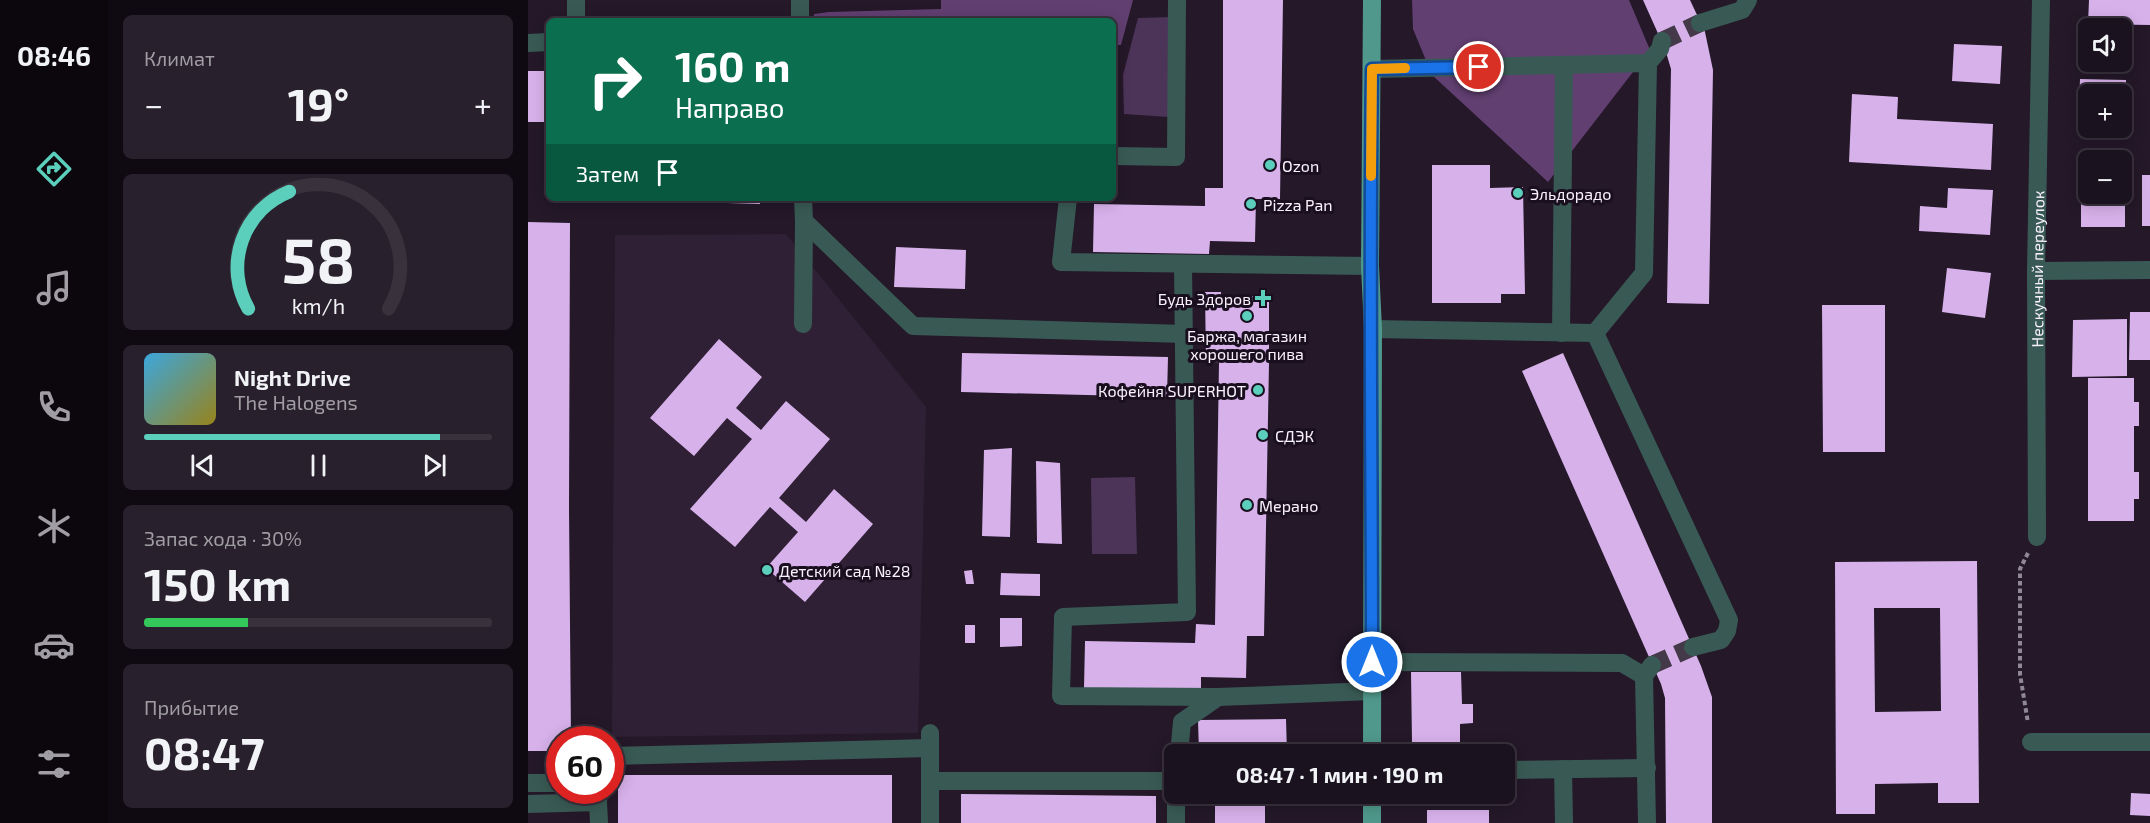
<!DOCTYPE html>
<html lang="ru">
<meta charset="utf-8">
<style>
:root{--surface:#1b121f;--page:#28202c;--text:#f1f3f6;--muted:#a09ea4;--line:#39323d;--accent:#5bcebc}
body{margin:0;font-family:"Exo 2",sans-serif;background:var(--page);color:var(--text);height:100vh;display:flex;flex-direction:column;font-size:22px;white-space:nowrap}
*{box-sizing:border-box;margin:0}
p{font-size:20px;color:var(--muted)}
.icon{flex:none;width:33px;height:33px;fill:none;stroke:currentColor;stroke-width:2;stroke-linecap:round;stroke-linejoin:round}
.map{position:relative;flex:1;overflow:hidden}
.side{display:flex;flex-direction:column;gap:15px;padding:15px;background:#0f0a11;width:420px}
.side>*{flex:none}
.banner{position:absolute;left:18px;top:18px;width:570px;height:183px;border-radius:9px;box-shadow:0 3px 15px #0003,0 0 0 2px var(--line);background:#0b6e4f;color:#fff;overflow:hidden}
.tools{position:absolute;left:1550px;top:18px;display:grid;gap:12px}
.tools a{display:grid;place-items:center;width:54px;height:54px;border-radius:9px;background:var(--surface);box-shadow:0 3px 15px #0003,0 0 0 2px var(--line);font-size:30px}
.speed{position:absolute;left:18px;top:726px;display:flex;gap:12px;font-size:30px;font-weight:700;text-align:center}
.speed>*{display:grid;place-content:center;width:78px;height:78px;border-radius:50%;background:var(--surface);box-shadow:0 3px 15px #0003,0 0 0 2px var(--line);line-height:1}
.speed .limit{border:9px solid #d22;background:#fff;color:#111}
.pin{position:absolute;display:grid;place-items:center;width:51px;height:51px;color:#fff;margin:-26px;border:3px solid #fff;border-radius:50%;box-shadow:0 2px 6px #0007}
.me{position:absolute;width:66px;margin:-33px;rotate:0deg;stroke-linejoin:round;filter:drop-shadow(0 0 4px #0008)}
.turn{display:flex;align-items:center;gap:21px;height:126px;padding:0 30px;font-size:27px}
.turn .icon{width:78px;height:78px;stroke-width:2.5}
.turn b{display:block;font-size:42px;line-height:51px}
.then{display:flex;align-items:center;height:57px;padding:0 30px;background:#0003;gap:12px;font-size:22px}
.big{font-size:45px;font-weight:700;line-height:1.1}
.side .tile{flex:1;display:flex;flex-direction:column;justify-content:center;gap:9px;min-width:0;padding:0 21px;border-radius:9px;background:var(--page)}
.side .dial{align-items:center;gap:0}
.dial svg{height:156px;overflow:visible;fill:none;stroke:var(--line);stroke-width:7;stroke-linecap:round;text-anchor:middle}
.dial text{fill:var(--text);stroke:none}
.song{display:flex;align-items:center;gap:18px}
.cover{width:72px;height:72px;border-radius:9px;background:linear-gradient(135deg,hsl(200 70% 55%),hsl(50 70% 35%))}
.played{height:6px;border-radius:3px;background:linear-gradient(90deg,var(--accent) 85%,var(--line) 85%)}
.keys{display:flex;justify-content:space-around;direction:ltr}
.heat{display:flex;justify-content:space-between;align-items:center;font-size:33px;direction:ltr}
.charge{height:9px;border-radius:4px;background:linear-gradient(90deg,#34c759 30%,var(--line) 0)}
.trip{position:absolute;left:636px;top:744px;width:351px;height:60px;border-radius:9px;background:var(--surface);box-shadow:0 3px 15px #0003,0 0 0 2px var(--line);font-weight:700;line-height:60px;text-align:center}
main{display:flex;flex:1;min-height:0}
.tabs{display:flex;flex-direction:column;width:108px;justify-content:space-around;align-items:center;background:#0b070c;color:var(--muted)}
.tabs .icon{width:42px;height:42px}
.tabs .active{color:var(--accent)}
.tabs b{font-size:27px;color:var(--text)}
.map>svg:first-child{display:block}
.built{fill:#2f2036}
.green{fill:#4c3358}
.forest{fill:#613f71}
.building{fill:#d7b1ea;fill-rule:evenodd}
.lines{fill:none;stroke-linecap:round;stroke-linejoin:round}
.minor-tunnel{stroke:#443949;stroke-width:18;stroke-dasharray:18 9;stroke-linecap:butt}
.path{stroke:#918896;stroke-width:4;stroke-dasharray:4.5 3;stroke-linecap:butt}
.minor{stroke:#395a54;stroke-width:18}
.major{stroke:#4f988b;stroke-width:18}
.route-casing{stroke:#114b97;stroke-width:15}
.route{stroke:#1a73e8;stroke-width:10}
.slow{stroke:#f59e0b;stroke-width:10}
.poi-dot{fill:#5bcebc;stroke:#1a0f1f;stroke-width:2}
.labels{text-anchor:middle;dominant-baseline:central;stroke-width:6;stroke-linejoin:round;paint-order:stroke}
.poi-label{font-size:16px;fill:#f9f2fe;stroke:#1a0f1f;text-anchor:start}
.street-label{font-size:16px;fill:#f9f2fe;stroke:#1a0f1f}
</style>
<main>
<nav class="tabs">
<b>08:46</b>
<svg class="icon active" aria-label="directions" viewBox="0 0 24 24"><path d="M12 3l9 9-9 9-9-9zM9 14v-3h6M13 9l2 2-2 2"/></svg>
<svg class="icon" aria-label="music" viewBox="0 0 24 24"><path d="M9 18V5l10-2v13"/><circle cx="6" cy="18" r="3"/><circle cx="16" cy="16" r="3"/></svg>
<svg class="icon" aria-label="phone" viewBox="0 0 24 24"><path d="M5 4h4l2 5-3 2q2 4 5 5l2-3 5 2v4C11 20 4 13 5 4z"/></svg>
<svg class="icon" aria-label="climate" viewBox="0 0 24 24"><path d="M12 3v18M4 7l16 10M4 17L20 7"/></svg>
<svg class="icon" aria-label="car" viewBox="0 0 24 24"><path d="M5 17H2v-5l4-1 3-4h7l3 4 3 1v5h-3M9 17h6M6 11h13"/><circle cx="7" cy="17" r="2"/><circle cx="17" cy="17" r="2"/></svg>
<svg class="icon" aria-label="filters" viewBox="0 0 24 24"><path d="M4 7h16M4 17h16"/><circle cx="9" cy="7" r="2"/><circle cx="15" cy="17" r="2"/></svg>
</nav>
<section class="side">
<div class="tile"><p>Климат</p>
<div class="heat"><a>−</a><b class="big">19°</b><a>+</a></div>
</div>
<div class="tile dial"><svg viewBox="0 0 100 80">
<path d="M14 69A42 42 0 1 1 86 69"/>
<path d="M14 69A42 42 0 0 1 35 9" stroke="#5bcebc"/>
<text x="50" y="56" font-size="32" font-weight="700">58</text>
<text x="50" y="72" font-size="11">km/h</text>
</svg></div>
<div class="tile">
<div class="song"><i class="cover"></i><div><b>Night Drive</b><p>The Halogens</p></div></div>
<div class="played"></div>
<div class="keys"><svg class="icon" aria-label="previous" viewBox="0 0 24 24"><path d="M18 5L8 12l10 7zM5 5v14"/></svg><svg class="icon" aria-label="pause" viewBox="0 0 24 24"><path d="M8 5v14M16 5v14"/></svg><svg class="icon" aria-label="next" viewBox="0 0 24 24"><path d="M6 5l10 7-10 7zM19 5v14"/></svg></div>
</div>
<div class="tile"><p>Запас хода · 30%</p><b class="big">150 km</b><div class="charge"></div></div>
<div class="tile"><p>Прибытие</p><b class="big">08:47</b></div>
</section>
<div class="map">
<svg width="1622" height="823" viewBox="0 0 1622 823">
<rect width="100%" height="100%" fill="#241829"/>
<path class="built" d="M258,234l140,173 -8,326 -306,4 3,-502z"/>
<path class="green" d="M643,17l-3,100 -44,-3 -1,-39 15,-57z
M607,477l2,77h-45l-1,-76z"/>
<path class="forest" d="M413,0h192l-12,45h-8v-24h-300l1,-7 15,-2 112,-3z
M884,0h217l21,50 -102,132 -116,-107 -19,-46z"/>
<path class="building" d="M695,0h60l-3,199h-24l-1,43 -45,-1 -1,13 -116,-2 1,-48 111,2v-18h18z
M1115,0h47l15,32 8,38 -4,234 -42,-1 4,-234 -6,-20z
M1561,0h61v25l-62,-1z
M117,17l127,1v3h-128z
M1426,44l48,2 -2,38 -48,-3z
M0,71h21v51h-21z
M1552,79l46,1v26h-5v-12h-33v12h-9z
M1324,94l46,3 -1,22 96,5 -2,46 -142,-8z
M904,165h58v23l33,-1 2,107h-24v9h-69z
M1614,175h8v51h-8z
M1553,176h7v18h33v-18h4v51h-44z
M1420,188l45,2 -3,45 -71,-4 1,-25 27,2z
M166,198h66v6l-66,-2z
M0,222l42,1 -1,285 2,232h-11v11h-32z
M368,247l70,3 -1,39 -71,-2z
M1419,268l44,5 -6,45 -43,-6z
M677,292h16v5l48,-1v67l-5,273h-17l-1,42 -45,-1v13l-117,-2 1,-47 110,2 1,-19 19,1 4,-263 -13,1z
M1294,305h63v147h-62z
M1602,312h20v48h-21z
M1599,319v57l-55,1 1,-57z
M191,339l43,38 -26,31 25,22 25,-29 44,38 -51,59 27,24 28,-33 39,35 -68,78 -39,-34 32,-36 -28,-25 -35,40 -45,-38 62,-70 -25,-21 -33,38 -44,-38z
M434,353l206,4 -1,40 -206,-5z
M1035,353l138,313 11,31v126h-46l-1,-125 -4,-14 -139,-313z
M1560,378h46v24h5v24h-5v46h5v27h-5v22h-46z
M484,448l-2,89 -28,-1 2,-86z
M508,461l24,2 2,81 -25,-1z
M1449,561l2,242h-41v-20l-63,1v30h-39l-1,-252zM1346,608h66l1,103 -66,1z
M444,570l2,14h-8l-2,-13z
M473,573l39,1v22l-40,-1z
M472,618h22v28l-22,1z
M437,625h10v18h-10z
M883,672h50l1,32h11v19l-13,1v19h-48z
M758,719l1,35h-88l-1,-34z
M90,775h274v48h-274z
M1603,793l19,1v22l-20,-1z
M433,794l195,2v27h-195z
M671,794h88v7l-22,1v21h-50v-20l-16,-1z
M899,810h62v13h-62z"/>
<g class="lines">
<path class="minor-tunnel" d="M1134,41l38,-18
M1124,665l41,-18"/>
<path class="path" d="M1500,553l-8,16v105l8,49"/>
<g class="minor">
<path d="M48,0v21"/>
<path d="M272,0v21"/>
<path d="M1172,23l42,-13 6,-10"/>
<path d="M0,43l21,-1"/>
<path d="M844,69l276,-6"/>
<path d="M585,156l63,1 1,-157"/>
<path d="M275,198l1,23 109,105 272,8"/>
<path d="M540,198l-7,64 309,4"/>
<path d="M655,264l4,348 -124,5 -2,79 157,1"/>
<path d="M1508,271l114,-1"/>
<path d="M275,324l1,-103"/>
<path d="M845,329l222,4 134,287 -2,11 -6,9 -28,7"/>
<path d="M1033,333l3,-268"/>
<path d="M1067,333l49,-60 4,-210 12,-14 2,-8"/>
<path id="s1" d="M1509,537l-1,-266 5,-271"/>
<path d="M844,662l250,1 22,13"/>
<path d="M402,733v90"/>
<path d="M1503,742h119"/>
<path d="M651,754l3,-32 36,-25 154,-6"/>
<path d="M82,756l320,-8"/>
<path d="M1035,769l1,54"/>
<path d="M976,770l143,-2"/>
<path d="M402,781h244"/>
<path d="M0,783h32"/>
<path d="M70,802l1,21"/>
<path d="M0,804l70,-2 1,-12"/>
<path d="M648,823v-29"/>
<path d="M1119,823l-3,-147 8,-11"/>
</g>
<path class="major" d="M844,754l1,-425 -3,-63 2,-266
M844,823v-29"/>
</g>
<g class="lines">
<g class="route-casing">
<path id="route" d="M844,662c0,-198 -3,-395 0,-593l107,-2"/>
</g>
<use href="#route" class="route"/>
<path class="slow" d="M843,176l1,-107 33,-1"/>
</g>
<g class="poi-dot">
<circle cx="742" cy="165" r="6"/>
<circle cx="990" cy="193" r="6"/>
<circle cx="723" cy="204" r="6"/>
<path d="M732 289h6v6h6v6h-6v6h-6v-6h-6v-6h6z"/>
<circle cx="719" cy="316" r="6"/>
<circle cx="730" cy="390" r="6"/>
<circle cx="735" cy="435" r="6"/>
<circle cx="719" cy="505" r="6"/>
<circle cx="239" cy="570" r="6"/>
</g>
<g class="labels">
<g class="poi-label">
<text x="754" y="165">Ozon</text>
<text x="1002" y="193">Эльдорадо</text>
<text x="735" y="204">Pizza Pan</text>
<text x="723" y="298" text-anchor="end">Будь Здоров</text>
<text x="719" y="335" text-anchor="middle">Баржа, магазин<tspan x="719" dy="18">хорошего пива</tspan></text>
<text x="718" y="390" text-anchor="end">Кофейня SUPERHOT</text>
<text x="747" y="435">СДЭК</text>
<text x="731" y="505">Мерано</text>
<text x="251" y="570">Детский сад №28</text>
</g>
<g class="street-label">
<text stroke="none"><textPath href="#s1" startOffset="268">Нескучный переулок</textPath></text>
</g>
</g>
</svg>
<div class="tools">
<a><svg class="icon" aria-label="sound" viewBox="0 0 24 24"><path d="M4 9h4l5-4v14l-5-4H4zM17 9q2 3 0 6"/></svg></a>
<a>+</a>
<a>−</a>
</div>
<div class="speed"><div class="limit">60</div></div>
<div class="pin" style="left:951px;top:67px;background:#d93025"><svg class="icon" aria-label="arrive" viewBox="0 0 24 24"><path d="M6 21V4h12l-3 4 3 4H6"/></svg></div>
<svg class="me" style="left:844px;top:662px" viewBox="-20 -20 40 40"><circle r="17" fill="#1a73e8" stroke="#fff" stroke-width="3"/><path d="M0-11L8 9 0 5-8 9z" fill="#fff"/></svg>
<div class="trip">08:47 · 1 мин · 190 m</div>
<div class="banner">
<div class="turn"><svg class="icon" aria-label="right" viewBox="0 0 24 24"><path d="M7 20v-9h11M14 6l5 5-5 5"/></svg><div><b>160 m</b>Направо</div></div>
<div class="then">Затем<svg class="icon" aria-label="arrive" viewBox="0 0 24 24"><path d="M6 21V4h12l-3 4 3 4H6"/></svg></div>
</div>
</div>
</main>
